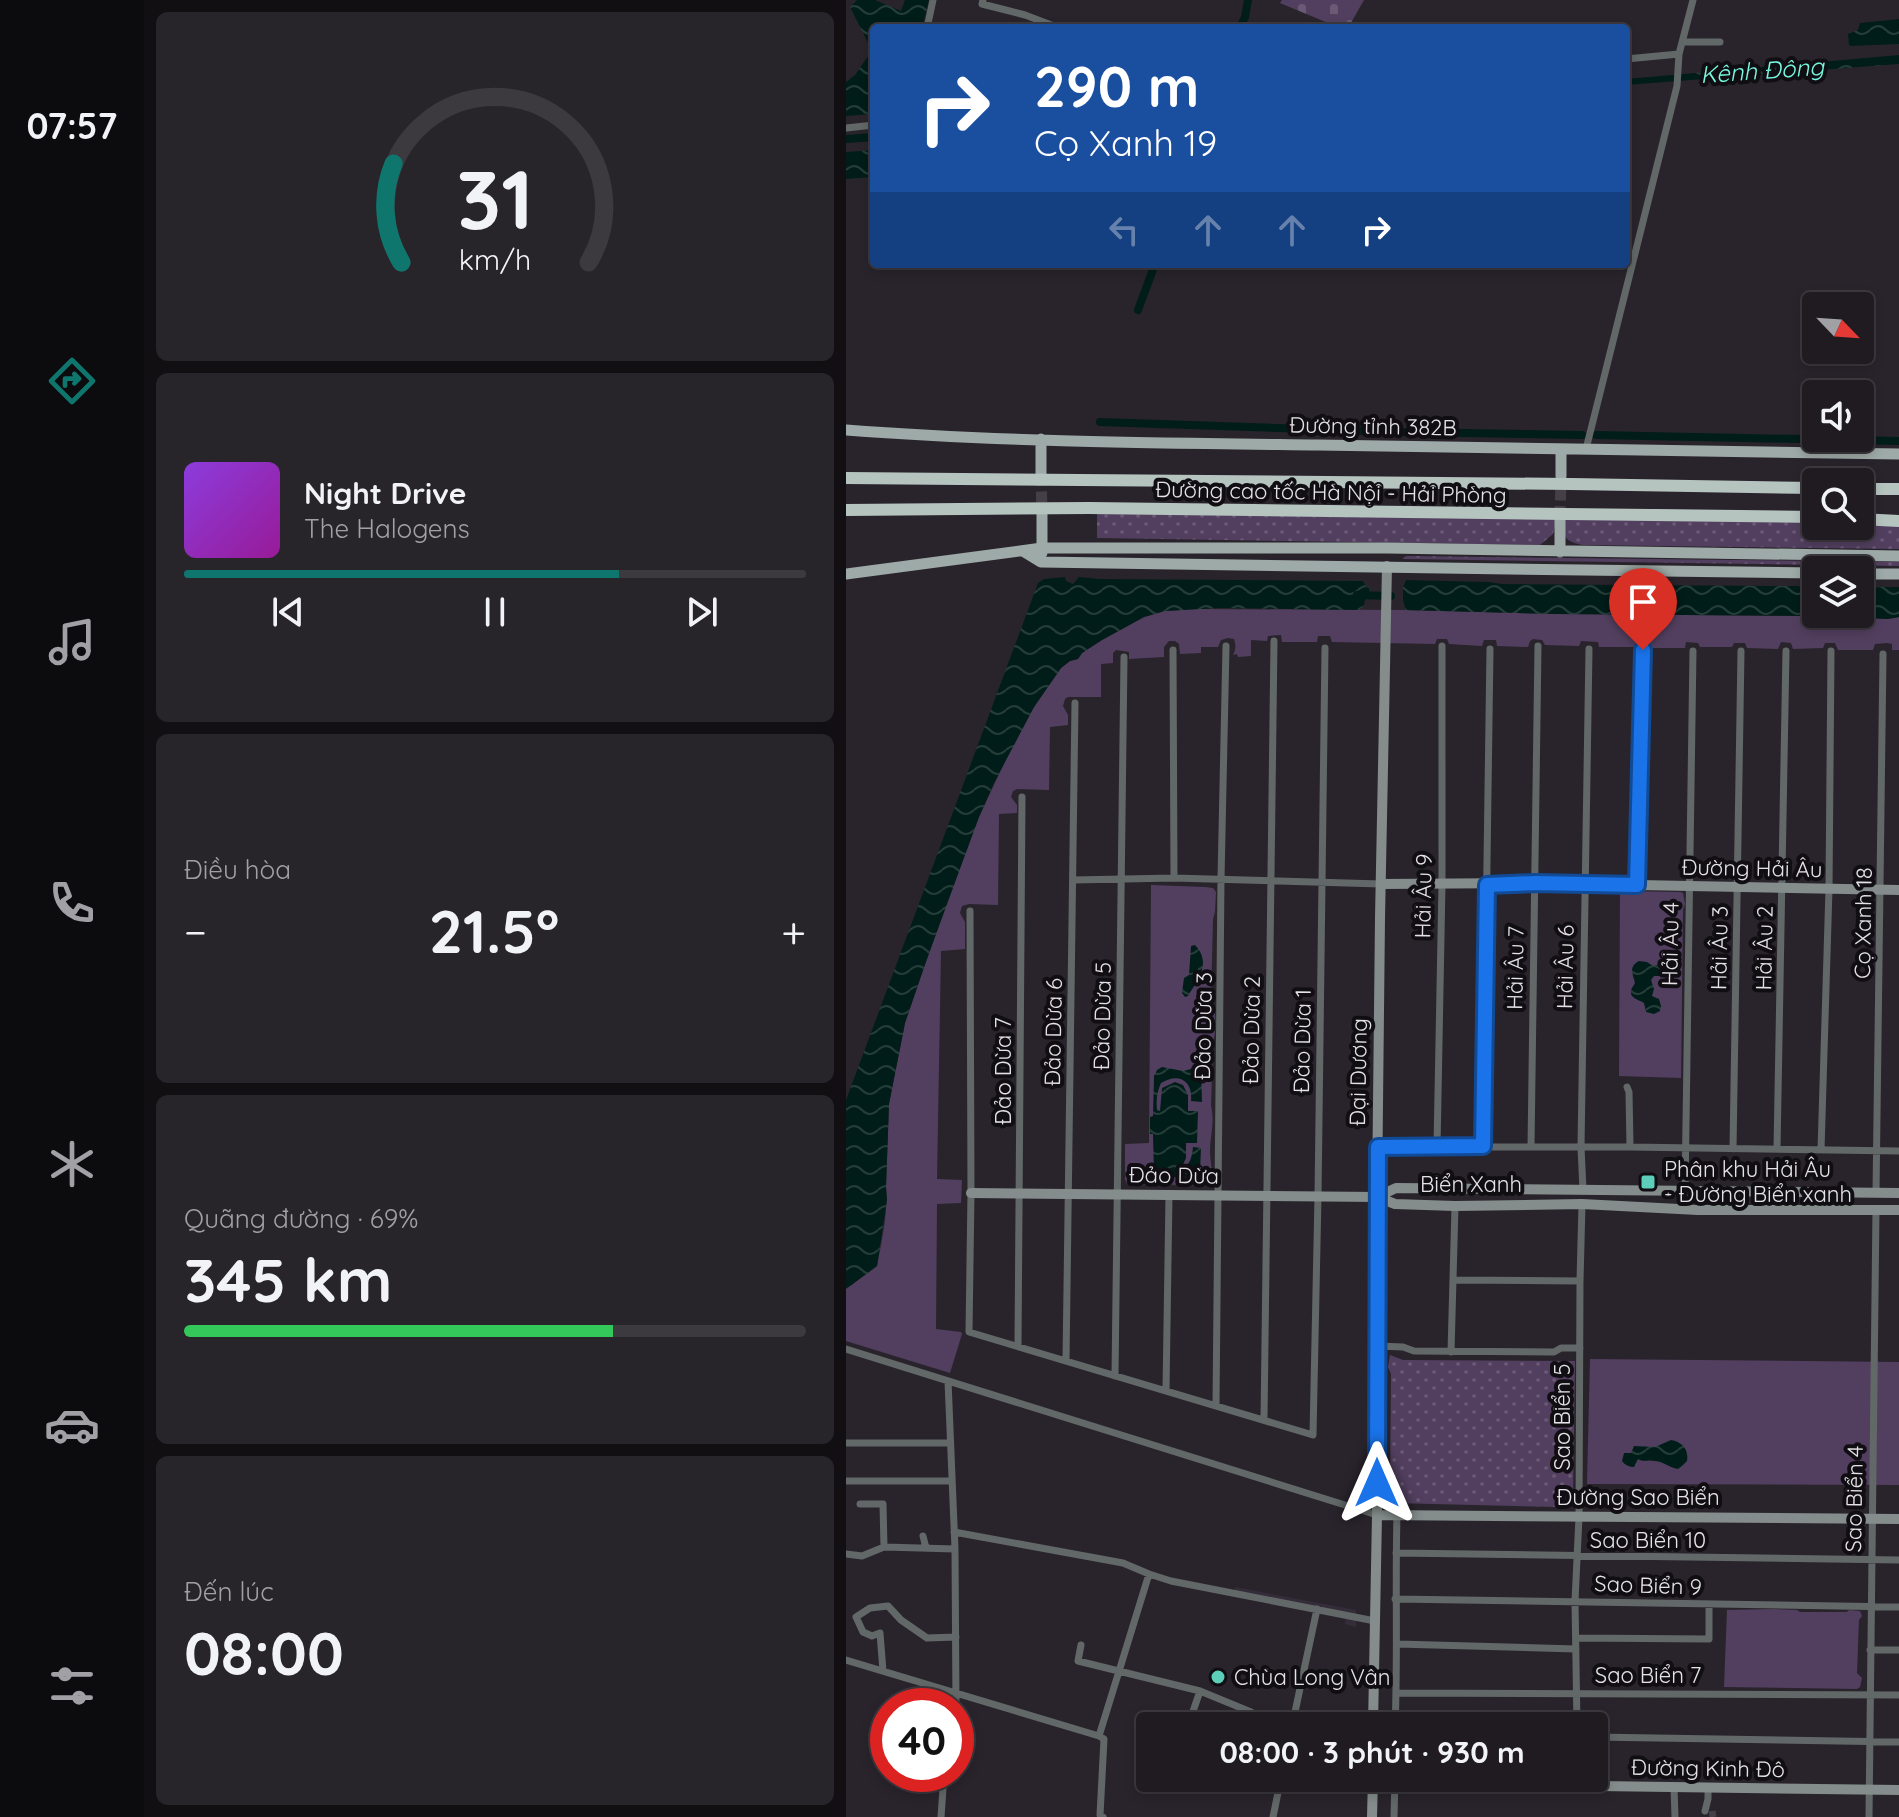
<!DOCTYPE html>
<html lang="vi">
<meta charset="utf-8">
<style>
:root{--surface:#1f1b21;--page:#27242a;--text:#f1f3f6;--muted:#a1a1a5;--line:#3c393f;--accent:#0f766e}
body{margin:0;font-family:Quicksand,sans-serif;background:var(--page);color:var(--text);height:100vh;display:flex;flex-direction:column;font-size:30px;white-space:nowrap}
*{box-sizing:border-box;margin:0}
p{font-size:26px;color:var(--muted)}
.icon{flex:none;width:44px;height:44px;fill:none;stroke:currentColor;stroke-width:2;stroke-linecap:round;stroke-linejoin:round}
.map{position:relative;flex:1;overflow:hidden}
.drawer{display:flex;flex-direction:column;gap:12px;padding:12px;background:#110f12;width:702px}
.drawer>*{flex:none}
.top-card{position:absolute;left:24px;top:24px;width:760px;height:244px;border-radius:8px;box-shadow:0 4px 12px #0003,0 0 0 2px var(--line);background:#1a4fa0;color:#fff;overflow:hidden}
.needle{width:52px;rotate:115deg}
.buttons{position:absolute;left:956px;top:292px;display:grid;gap:16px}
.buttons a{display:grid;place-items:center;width:72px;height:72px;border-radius:8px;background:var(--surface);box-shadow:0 4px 12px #0003,0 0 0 2px var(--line);font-size:40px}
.speed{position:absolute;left:24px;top:1688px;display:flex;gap:16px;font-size:40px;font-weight:700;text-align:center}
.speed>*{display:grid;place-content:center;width:104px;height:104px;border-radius:50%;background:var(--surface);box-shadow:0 4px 12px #0003,0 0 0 2px var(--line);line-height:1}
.speed .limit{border:12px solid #d22;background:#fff;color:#111}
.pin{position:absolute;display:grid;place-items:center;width:68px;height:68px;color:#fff;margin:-82px -34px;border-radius:50% 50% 50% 0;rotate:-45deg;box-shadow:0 0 8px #0007}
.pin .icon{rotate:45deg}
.me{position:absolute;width:88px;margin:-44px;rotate:0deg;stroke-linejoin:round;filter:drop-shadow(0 0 6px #0008)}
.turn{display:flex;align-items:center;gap:28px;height:168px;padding:0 32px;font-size:36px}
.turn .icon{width:104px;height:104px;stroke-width:2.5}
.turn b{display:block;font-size:56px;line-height:68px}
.lanes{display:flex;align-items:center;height:76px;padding:0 32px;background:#0003;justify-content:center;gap:40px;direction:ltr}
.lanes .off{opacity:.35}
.big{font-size:60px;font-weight:800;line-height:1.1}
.drawer .card{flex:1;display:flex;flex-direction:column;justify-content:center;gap:12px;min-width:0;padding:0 28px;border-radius:12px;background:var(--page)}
.drawer .dial{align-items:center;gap:0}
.dial svg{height:208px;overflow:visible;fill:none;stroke:var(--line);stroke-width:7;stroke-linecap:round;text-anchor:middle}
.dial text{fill:var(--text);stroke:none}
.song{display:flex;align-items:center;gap:24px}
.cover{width:96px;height:96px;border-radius:12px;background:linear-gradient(135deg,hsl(270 70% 55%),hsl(300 70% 35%))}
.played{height:8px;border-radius:4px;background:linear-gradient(90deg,var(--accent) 70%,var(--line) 70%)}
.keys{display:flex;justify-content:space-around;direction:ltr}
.heat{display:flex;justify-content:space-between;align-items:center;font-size:44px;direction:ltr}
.charge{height:12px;border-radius:6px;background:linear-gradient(90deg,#34c759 69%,var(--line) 0)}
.trip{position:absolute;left:290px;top:1712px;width:472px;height:80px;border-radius:8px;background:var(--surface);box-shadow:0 4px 12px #0003,0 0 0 2px var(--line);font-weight:800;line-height:80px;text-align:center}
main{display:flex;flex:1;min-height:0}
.dock{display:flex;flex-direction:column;width:144px;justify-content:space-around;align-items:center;background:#0c0b0d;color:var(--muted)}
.dock .icon{width:56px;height:56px}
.dock .selected{color:var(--accent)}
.dock b{font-size:36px;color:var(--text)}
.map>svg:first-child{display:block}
.built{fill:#342c39}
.grass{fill:url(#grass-dots)}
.cemetery{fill:url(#cemetery-stones)}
.green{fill:#523f5f}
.water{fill:url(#water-waves)}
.pier{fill:#29242c}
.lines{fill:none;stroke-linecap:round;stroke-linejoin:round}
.canal{stroke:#011d19;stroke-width:8}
.street-tunnel{stroke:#454048;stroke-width:7;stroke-dasharray:7 3.5;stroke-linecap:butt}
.primary-tunnel{stroke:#454048;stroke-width:11;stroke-dasharray:11 5.5;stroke-linecap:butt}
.street{stroke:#626867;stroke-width:7}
.secondary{stroke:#848d8b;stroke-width:10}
.primary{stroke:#9eaaa7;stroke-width:11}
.highway{stroke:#b6c4c0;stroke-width:12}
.route-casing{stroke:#114b97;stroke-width:20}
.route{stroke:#1a73e8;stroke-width:14}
.poi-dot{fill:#5cceba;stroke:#100e12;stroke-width:3}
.labels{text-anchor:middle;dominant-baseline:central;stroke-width:8;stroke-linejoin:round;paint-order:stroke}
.street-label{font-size:22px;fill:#e5e2e7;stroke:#100e12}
.poi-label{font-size:22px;fill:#e5e2e7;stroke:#100e12;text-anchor:start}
.water-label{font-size:24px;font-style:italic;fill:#78fae2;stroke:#100e12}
</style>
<main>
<nav class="dock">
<b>07:57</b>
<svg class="icon selected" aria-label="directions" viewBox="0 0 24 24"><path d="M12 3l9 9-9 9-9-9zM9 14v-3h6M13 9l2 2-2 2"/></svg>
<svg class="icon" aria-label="music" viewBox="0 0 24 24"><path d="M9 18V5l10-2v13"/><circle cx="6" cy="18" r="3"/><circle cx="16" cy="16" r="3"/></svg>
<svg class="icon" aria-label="phone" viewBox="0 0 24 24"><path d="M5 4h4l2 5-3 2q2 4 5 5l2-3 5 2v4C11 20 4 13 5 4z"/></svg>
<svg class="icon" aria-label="climate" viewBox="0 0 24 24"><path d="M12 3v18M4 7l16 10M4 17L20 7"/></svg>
<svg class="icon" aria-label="car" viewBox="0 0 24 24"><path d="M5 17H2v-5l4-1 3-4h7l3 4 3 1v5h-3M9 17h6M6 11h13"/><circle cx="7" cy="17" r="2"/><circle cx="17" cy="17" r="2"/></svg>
<svg class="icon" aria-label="filters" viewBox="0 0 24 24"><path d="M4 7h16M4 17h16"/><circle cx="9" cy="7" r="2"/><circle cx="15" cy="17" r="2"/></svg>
</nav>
<section class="drawer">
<div class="card dial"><svg viewBox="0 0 100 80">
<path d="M14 69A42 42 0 1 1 86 69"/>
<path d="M14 69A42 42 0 0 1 11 31" stroke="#0f766e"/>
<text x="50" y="56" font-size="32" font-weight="700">31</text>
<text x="50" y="72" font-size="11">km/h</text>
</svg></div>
<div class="card">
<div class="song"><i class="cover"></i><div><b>Night Drive</b><p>The Halogens</p></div></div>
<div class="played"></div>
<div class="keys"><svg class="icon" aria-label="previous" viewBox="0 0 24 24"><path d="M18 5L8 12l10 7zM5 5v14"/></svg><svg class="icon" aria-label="pause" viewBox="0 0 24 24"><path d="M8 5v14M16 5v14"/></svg><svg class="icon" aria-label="next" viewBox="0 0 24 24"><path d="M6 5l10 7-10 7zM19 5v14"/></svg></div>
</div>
<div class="card"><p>Điều hòa</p>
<div class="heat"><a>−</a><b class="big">21.5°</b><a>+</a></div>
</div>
<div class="card"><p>Quãng đường · 69%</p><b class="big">345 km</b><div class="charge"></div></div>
<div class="card"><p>Đến lúc</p><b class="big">08:00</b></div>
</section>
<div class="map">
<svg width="1053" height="1817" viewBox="0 0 1053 1817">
<defs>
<pattern id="grass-dots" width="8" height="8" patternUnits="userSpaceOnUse" patternTransform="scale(2)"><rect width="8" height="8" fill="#523f5f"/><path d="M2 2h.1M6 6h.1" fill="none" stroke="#6b5a76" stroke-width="1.8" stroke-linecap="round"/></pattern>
<pattern id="cemetery-stones" width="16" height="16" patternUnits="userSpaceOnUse" patternTransform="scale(2)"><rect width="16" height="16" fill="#523f5f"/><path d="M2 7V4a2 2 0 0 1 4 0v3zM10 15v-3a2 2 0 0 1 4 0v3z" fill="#6b5a76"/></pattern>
<pattern id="water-waves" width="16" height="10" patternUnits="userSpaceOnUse" patternTransform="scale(2)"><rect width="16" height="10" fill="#011d19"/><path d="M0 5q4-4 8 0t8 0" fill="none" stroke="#263e3a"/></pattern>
</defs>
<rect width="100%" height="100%" fill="#29242c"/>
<path class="built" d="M389,1587l121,23v17l-11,-3 1,-6 -113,-25z"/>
<path class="grass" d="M251,511l460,6 -4,17 -13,11 -443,-7z
M717,517l253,6v3h83v23l-316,-4c-21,-4 -19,-9 -20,-28z
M561,556l492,6v4l-496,-7 1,-2z
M544,1355l13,5 172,1 -2,136 -2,7 -13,3 -165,-4 -3,-5 1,-124 -3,-7z"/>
<path class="cemetery" d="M436,0h82l-16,28h-8l-60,-25z"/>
<path class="green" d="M347,609l210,1 153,4 273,2 59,3 11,-2v33h-7v-6l-5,-1 -12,1 -2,6h-35l-3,-7h-10l-2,5 -30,1 -2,-6 -10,-1 -3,7 -31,-1 -2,-5h-11l-2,4h-32l-2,-4 -12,-1 -1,6h-35l-2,-7h-10l-3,6h-36l-1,-5 -17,-1 -2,5 -34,-1 -3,-5 -9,-1 -3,2 -2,6 -31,-1 -1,-6h-12l-2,6 -33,-2 -2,-5h-10l-2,5 -103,-2 -2,-6h-12l-1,6h-35l-1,-7 -13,1 -1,5 -16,-1v16l-13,1 -1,-3 -4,1c3,-6 3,-9 1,-16l-6,-1 -7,2 -3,7h-17v6l-21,1 -1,-10 -4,-3h-6l-5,6v10l-35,2v-7l-13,-2 -3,3v10l-12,1v33h-33l-3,2 -2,7 5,9v10l-18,2 -1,63 -32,-1 -4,2 -2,6 6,8v8l-18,1 -1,91 -29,-1 -7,2 -2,7 5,9v27l-24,2 -4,228 25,1 -1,23 -24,1 -1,125 25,3 1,2 -12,39 -104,-32v-52l31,-23c5,-26 11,-53 9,-79l3,-83 16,-81 40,-116 34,-90 28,-60 27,-50 27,-39 9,-7 8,-2 4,-6 20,-13 42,-23 21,-6z
M305,885l54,2 8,1 3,4 -1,20 -2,7 -2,78c6,12 5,34 2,47l-2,62c4,17 -1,29 -1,46 0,10 3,17 2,27l-7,7 -51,-2 -20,2 -7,-2 -2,-5v-35l24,-1z
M774,891l60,1 3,1 2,11 -2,6 -2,168 -62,-2z
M744,1359l309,3v123l-312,-1z
M927,1609l24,1 3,2h47l2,-2 11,1 2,5 -3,4 -2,53 5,5 -2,9 -3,2 -133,-2 3,-77z"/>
<path class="water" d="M11,0h18l26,11 4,-11h24l-7,28h-48v23l-5,-6 -19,-38z
M1053,19v25l-50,2 -1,-12 10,-4 2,-7z
M1053,55v9l-273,21v-6z
M22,56h6v58l-28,2v-34l9,-7z
M28,150v27l-28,2v-27z
M219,577l1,4 7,3 6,-7 21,2 263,2 3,6 36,2 4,-9 83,2 13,2 294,2 20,1v27h44v-27h39v30l-11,2 -59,-3 -273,-2 -150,-4 -4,-13 -36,-3 -2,11 -5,5 -139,-2 -55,3 -21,6 -42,23 -20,13 -4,6 -8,2 -9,7 -27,39 -40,76 -15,34 -55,150 -19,56 -16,81 -3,83 1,13 -10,66 -31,23v-189l192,-517 6,-4z
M349,945c17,18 3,34 -7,51l-3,1 -3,-4 2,-15 5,-3 2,-29z
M793,961l8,1 6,4 11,-3 4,6 -3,7h-11l-3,4 3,9 -2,7 7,3 2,7 -1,5 -6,3 -8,-2 -2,-9c-4,-3 -15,-4 -13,-13 1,-3 3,-5 4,-7 -2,-9 -7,-16 4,-22z
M316,1067l21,4 12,-3 6,3 1,31 -11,-1c2,-20 -12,-29 -30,-18 -4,9 -5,17 -4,27l3,1 2,-23 13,-6 8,3 5,10v16h10l-1,32h-11v15l-5,11c9,-3 11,-12 12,-22l8,1 -1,24 -5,6 -21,-1 -16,3 -4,-5 -1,-41h-3v-17l3,-1 1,-40 3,-6z
M825,1440c11,2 18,9 16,21l-8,8c-10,-1 -14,-7 -24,-8 -8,-2 -10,2 -17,-2l-4,8c-5,0 -9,-2 -12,-6l2,-8h7l3,-7 21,1z"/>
<path class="pier" d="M519,580h3l1,3 30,2 2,-5h5l-3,7v23l-4,-9 -30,-3v3v-15z"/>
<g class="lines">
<path class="canal" d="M394,28l5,-11 3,-17
M0,139l28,-2
M292,310l17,-46
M254,422l299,10 183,3
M750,435l303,6
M511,595l34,1"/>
<path class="street-tunnel" d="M866,1811l1,6"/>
<path class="primary-tunnel" d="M195,475l1,38
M714,517l1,-40"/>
<path class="street" d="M137,0l-1,4 43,11 29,11
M81,28l6,-28
M836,42h38
M780,59l53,-5
M0,128l28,-3
M740,449l91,-363 2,-32 14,-54
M327,650l1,228
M227,880l101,-2 207,6
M791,885l6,-235
M124,911l1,282 -2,139 344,103 5,-239 7,-548
M781,1087l2,5 1,55
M637,1146l7,-497
M532,1147h252l269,4
M591,1147l5,-263v-238
M685,1147l7,-501
M887,1149l8,-498
M931,1149l9,-498
M975,1150l8,-261 2,-238
M737,1190l-2,-43 8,-498
M839,1191l8,-540
M1030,1193l7,-539
M607,1280l127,1
M172,1346l4,-549
M531,1346l26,1 11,4 140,1 7,-4h19
M0,1349l531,166
M605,1352l4,-146
M220,1361l9,-658
M269,1376l9,-719
M102,1381l7,168 1,158
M320,1391l3,-196
M370,1406l5,-527 5,-233
M418,1420l10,-779
M0,1443h104
M0,1481h106
M14,1504h23l1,43 71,2
M108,1532l169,31 26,11 22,7 204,40
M77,1536l3,12
M550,1553l503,7
M0,1554l16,2 22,-9
M549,1599l504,8
M730,1638l133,1v-34
M551,1644l179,5
M235,1645l-3,16 122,30 51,21 42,13
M1024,1650h29
M0,1660l253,76
M37,1671l-3,-38 -8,3 -9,-4 -7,-15 14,-9 18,-2 13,14 26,18 29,-1
M550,1693l503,2
M342,1726l12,-35
M398,1726l7,-14
M446,1726l25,-117
M549,1726c3,-70 0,-140 2,-211
M731,1726l-2,-125 4,-84 1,-236 2,-77
M748,1737l305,5
M372,1781l1,-3
M828,1787l1,30
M859,1811l3,-12v-11
M95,1817l3,-43
M257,1817l-3,-2 4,-76 -5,-3 50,-162
M427,1817l8,-39
M548,1817l1,-39
M1023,1817l7,-608"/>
<path class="secondary" d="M535,884l154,-1 364,7
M125,1193l406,4 18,7 60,2 127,-2 116,6h201
M531,1197l19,-9 503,5
M531,1515l522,4
M527,1726l4,-211v-318l3,-279 7,-352
M527,1783l526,7
M526,1817l1,-39"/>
<path class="primary" d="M0,430c157,12 314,13 472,15 194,3 387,6 581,9
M195,439v36
M715,476v-26
M177,551l18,11c258,3 517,9 775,11
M714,552v-35
M196,553v-40
M0,574l196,-26h345l512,8
M1014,574h39"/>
<path class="highway" d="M0,478l725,6 245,4
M1014,489h39
M0,510l243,-2 727,9
M1014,519l39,2"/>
</g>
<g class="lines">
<g class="route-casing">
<path id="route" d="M531,1483l1,-336 105,-1 4,-261 48,-2 102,2 6,-235"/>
</g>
<use href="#route" class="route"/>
</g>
<g class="poi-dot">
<rect x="794" y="1174" width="16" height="16" rx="4"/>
<circle cx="372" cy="1677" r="8"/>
</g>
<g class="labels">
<g class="street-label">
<text transform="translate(527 426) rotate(1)">Đường tỉnh 382B</text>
<text transform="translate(485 492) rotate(1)">Đường cao tốc Hà Nội - Hải Phòng</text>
<text transform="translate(906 868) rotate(1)">Đường Hải Âu</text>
<text transform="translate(577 896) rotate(-89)">Hải Âu 9</text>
<text transform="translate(1017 923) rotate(-89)">Cọ Xanh 18</text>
<text transform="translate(824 944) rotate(-89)">Hải Âu 4</text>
<text transform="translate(873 948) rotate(-89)">Hải Âu 3</text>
<text transform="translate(918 948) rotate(-89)">Hải Âu 2</text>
<text transform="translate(719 967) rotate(-89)">Hải Âu 6</text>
<text transform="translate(669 968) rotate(-89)">Hải Âu 7</text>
<text transform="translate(256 1016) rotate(-89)">Đảo Dừa 5</text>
<text transform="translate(357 1026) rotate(-89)">Đảo Dừa 3</text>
<text transform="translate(405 1030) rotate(-89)">Đảo Dừa 2</text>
<text transform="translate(207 1032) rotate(-89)">Đảo Dừa 6</text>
<text transform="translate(456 1041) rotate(-89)">Đảo Dừa 1</text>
<text transform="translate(157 1071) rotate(-90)">Đảo Dừa 7</text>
<text transform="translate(512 1072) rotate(-89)">Đại Dương</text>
<text transform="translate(328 1175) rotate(1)">Đảo Dừa</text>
<text x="625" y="1184">Biển Xanh</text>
<text transform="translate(716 1417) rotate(-90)">Sao Biển 5</text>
<text x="792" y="1497">Đường Sao Biển</text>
<text transform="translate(1008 1499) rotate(-89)">Sao Biển 4</text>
<text x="802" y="1540">Sao Biển 10</text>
<text transform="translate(802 1585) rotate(2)">Sao Biển 9</text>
<text x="802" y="1675">Sao Biển 7</text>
<text transform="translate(862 1768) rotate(1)">Đường Kinh Đô</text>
</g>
<g class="poi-label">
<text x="818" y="1169">Phân khu Hải Âu<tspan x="818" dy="25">- Đường Biển xanh</tspan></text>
<text x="388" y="1677">Chùa Long Vân</text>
</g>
<g class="water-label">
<text transform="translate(916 70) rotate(-4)">Kênh Đông</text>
</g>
</g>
</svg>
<div class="buttons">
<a><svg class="needle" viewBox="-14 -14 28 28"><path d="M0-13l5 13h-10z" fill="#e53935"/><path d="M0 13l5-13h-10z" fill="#a1a1a5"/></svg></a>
<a><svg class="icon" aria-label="sound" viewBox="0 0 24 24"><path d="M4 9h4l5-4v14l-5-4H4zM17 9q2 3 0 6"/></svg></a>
<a><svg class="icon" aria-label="search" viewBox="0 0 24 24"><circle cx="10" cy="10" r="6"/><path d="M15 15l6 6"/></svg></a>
<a><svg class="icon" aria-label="layers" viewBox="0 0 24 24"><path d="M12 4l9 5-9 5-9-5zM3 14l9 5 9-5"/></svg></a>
</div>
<div class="speed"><div class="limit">40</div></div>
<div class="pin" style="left:797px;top:650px;background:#d93025"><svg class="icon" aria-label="arrive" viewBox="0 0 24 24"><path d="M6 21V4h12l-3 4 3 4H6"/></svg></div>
<svg class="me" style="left:531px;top:1483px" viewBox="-20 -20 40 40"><path d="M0-17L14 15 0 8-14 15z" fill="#1a73e8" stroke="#fff" stroke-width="4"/></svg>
<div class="trip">08:00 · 3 phút · 930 m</div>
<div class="top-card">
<div class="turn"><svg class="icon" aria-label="right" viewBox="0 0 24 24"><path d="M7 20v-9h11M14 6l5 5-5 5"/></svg><div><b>290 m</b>Cọ Xanh 19</div></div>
<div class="lanes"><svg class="icon off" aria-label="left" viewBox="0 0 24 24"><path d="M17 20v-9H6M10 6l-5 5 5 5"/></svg><svg class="icon off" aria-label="ahead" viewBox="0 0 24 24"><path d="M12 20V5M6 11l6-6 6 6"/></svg><svg class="icon off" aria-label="ahead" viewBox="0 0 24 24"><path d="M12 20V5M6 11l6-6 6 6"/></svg><svg class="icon" aria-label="right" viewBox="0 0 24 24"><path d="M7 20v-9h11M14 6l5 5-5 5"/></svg></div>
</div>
</div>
</main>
